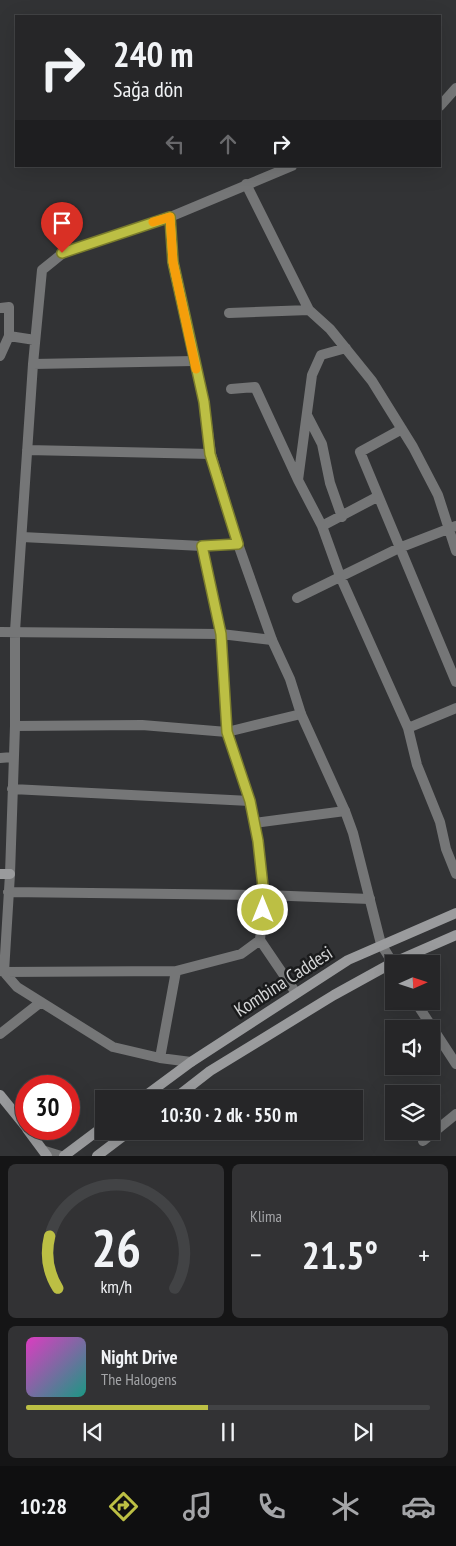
<!DOCTYPE html>
<html lang="tr">
<meta charset="utf-8">
<style>
:root{--surface:#262628;--page:#323234;--text:#f1f3f6;--muted:#a4a5a8;--line:#424345;--accent:#bcbf44}
body{margin:0;font-family:"PT Sans Narrow",sans-serif;background:var(--page);color:var(--text);height:100vh;display:flex;flex-direction:column;font-size:19px;white-space:nowrap}
*{box-sizing:border-box;margin:0}
p{font-size:16px;color:var(--muted)}
.icon{flex:none;width:28px;height:28px;fill:none;stroke:currentColor;stroke-width:2;stroke-linecap:round;stroke-linejoin:round}
.map{position:relative;height:1156px;overflow:hidden}
.panel{display:flex;flex-direction:column;gap:8px;padding:8px;background:#151516;flex:1}
.panel>*{flex:none}
.hud{position:absolute;left:15px;top:15px;width:426px;height:152px;border-radius:0px;box-shadow:0 5px 20px #0002,0 0 0 1px var(--line);background:#262628;color:var(--text);overflow:hidden}
.needle{width:32px;rotate:87deg}
.controls{position:absolute;left:385px;top:955px;display:grid;gap:10px}
.controls a{display:grid;place-items:center;width:55px;height:55px;border-radius:0px;background:var(--surface);box-shadow:0 5px 20px #0002,0 0 0 1px var(--line);font-size:25px}
.speed{position:absolute;left:15px;top:1075px;display:flex;gap:10px;font-size:25px;font-weight:700;text-align:center}
.speed>*{display:grid;place-content:center;width:65px;height:65px;border-radius:50%;background:var(--surface);box-shadow:0 5px 20px #0002,0 0 0 1px var(--line);line-height:1}
.speed .limit{border:8px solid #d22;background:#fff;color:#111}
.pin{position:absolute;display:grid;place-items:center;width:42px;height:42px;color:#fff;margin:-51px -21px;border-radius:50% 50% 50% 0;rotate:-45deg;box-shadow:0 0 5px #0007}
.pin .icon{rotate:45deg}
.me{position:absolute;width:55px;margin:-28px;rotate:0deg;stroke-linejoin:round;filter:drop-shadow(0 0 4px #0008)}
.turn{display:flex;align-items:center;gap:18px;height:105px;padding:0 15px;font-size:22px}
.turn .icon{width:65px;height:65px;stroke-width:2.5}
.turn b{display:block;font-size:35px;line-height:42px}
.lanes{display:flex;align-items:center;height:48px;padding:0 15px;background:#0003;justify-content:center;gap:25px;direction:ltr}
.lanes .off{opacity:.35}
.big{font-size:38px;font-weight:600;line-height:1.1}
.panel .tile{flex:1;display:flex;flex-direction:column;justify-content:center;gap:8px;min-width:0;padding:0 18px;border-radius:8px;background:var(--page)}
.panel .dial{align-items:center;gap:0}
.dial svg{height:130px;overflow:visible;fill:none;stroke:var(--line);stroke-width:7;stroke-linecap:round;text-anchor:middle}
.dial text{fill:var(--text);stroke:none}
.song{display:flex;align-items:center;gap:15px}
.cover{width:60px;height:60px;border-radius:8px;background:linear-gradient(135deg,hsl(310 70% 55%),hsl(170 70% 35%))}
.played{height:5px;border-radius:2px;background:linear-gradient(90deg,var(--accent) 45%,var(--line) 45%)}
.keys{display:flex;justify-content:space-around;direction:ltr}
.heat{display:flex;justify-content:space-between;align-items:center;font-size:28px;direction:ltr}
.panel .tiles{flex:1;display:grid;gap:8px;grid-template-columns:1fr 1fr}
.tile:last-child{grid-column:span 2}
.trip{position:absolute;left:95px;top:1090px;width:268px;height:50px;border-radius:0px;background:var(--surface);box-shadow:0 5px 20px #0002,0 0 0 1px var(--line);font-weight:600;line-height:50px;text-align:center}
.tab-bar{display:flex;height:80px;justify-content:space-around;align-items:center;background:#0f0f10;color:var(--muted)}
.tab-bar .icon{width:35px;height:35px}
.tab-bar .selected{color:var(--accent)}
.tab-bar b{font-size:22px;color:var(--text)}
.map>svg:first-child{display:block}
.lines{fill:none;stroke-linecap:round;stroke-linejoin:round}
.minor{stroke:#757677;stroke-width:10}
.tertiary{stroke:#757677;stroke-width:10}
.secondary{stroke:#9a9b9d;stroke-width:10}
.route-casing{stroke:#7a7c2c;stroke-width:12}
.route{stroke:#bcbf44;stroke-width:9}
.slow{stroke:#f59e0b;stroke-width:9}
.labels{text-anchor:middle;dominant-baseline:central;stroke-width:5;stroke-linejoin:round;paint-order:stroke}
.street-label{font-size:19px;fill:#d4d5d6;stroke:#1a1b1c}
</style>
<div class="map">
<svg width="456" height="1156" viewBox="0 0 456 1156">
<rect width="100%" height="100%" fill="#323335"/>
<g class="lines">
<path class="minor" d="M246,184l63,126 21,19 42,52 41,66 25,48 18,56
M170,217l-107,36 -21,17 -9,94 -18,267v95l-5,148 -6,98 13,15 96,60 47,11 31,4
M0,308l9,-1v29
M229,313l80,-3
M346,348l-25,7 -9,20 -14,105 24,46 18,50 68,152 9,37 23,57 6,27 10,25
M0,356l9,-20 26,4
M33,364l161,-3
M231,389l24,-2 43,93
M307,415l15,29 8,39 12,34
M402,429l-42,23 96,230
M27,450l184,4
M322,526l55,-29
M22,537l180,9 36,-2
M202,546l19,88 6,98 74,-18
M297,598l102,-50 57,-22
M0,632l221,2 51,6
M408,728l48,-20
M0,758l13,-1
M12,789l238,12
M254,823l91,-12
M8,892l256,3 106,4
M260,940l36,53
M1,971l3,1 172,-1 65,-17 19,-14 4,-45 -6,-54 -8,-40 -23,-69 -85,-7 -127,1
M0,1034l41,-32
M160,1058l16,-87
M423,1141l33,-27"/>
<path class="tertiary" d="M440,106l16,-18
M292,166l-122,51 3,45 31,140 7,52 27,90 34,96 18,39 11,35 44,97 8,22 28,111 13,21
M415,1001l41,63
M45,1151l16,5"/>
<path class="secondary" d="M0,874h10
M0,1095l26,32
M141,1099l50,-37 157,-102 108,-47
M174,1099l36,-28 124,-76 58,-32 64,-28
M27,1129l20,27
M64,1156l40,-30
M97,1156l33,-25"/>
</g>
<g class="lines">
<g class="route-casing">
<path id="route" d="M62,253l108,-36 3,45 31,140 6,52 28,90 -36,2 19,88 6,98 23,69 8,40 6,55 -1,14"/>
</g>
<use href="#route" class="route"/>
<path class="slow" d="M153,222l17,-5 3,45 23,107"/>
</g>
<g class="labels">
<g class="street-label">
<text transform="translate(283 981) rotate(-33)">Kombina Caddesi</text>
</g>
</g>
</svg>
<div class="controls">
<a><svg class="needle" viewBox="-14 -14 28 28"><path d="M0-13l5 13h-10z" fill="#e53935"/><path d="M0 13l5-13h-10z" fill="#a4a5a8"/></svg></a>
<a><svg class="icon" aria-label="sound" viewBox="0 0 24 24"><path d="M4 9h4l5-4v14l-5-4H4zM17 9q2 3 0 6"/></svg></a>
<a><svg class="icon" aria-label="layers" viewBox="0 0 24 24"><path d="M12 4l9 5-9 5-9-5zM3 14l9 5 9-5"/></svg></a>
</div>
<div class="speed"><div class="limit">30</div></div>
<div class="pin" style="left:62px;top:253px;background:#d93025"><svg class="icon" aria-label="arrive" viewBox="0 0 24 24"><path d="M6 21V4h12l-3 4 3 4H6"/></svg></div>
<svg class="me" style="left:263px;top:910px" viewBox="-20 -20 40 40"><circle r="17" fill="#bcbf44" stroke="#fff" stroke-width="3"/><path d="M0-11L8 9 0 5-8 9z" fill="#fff"/></svg>
<div class="trip">10:30 · 2 dk · 550 m</div>
<div class="hud">
<div class="turn"><svg class="icon" aria-label="right" viewBox="0 0 24 24"><path d="M7 20v-9h11M14 6l5 5-5 5"/></svg><div><b>240 m</b>Sağa dön</div></div>
<div class="lanes"><svg class="icon off" aria-label="left" viewBox="0 0 24 24"><path d="M17 20v-9H6M10 6l-5 5 5 5"/></svg><svg class="icon off" aria-label="ahead" viewBox="0 0 24 24"><path d="M12 20V5M6 11l6-6 6 6"/></svg><svg class="icon" aria-label="right" viewBox="0 0 24 24"><path d="M7 20v-9h11M14 6l5 5-5 5"/></svg></div>
</div>
</div>
<section class="panel">
<div class="tiles">
<div class="tile dial"><svg viewBox="0 0 100 80">
<path d="M14 69A42 42 0 1 1 86 69"/>
<path d="M14 69A42 42 0 0 1 9 37" stroke="#bcbf44"/>
<text x="50" y="56" font-size="32" font-weight="700">26</text>
<text x="50" y="72" font-size="11">km/h</text>
</svg></div>
<div class="tile"><p>Klima</p>
<div class="heat"><a>−</a><b class="big">21.5°</b><a>+</a></div>
</div>
<div class="tile">
<div class="song"><i class="cover"></i><div><b>Night Drive</b><p>The Halogens</p></div></div>
<div class="played"></div>
<div class="keys"><svg class="icon" aria-label="previous" viewBox="0 0 24 24"><path d="M18 5L8 12l10 7zM5 5v14"/></svg><svg class="icon" aria-label="pause" viewBox="0 0 24 24"><path d="M8 5v14M16 5v14"/></svg><svg class="icon" aria-label="next" viewBox="0 0 24 24"><path d="M6 5l10 7-10 7zM19 5v14"/></svg></div>
</div>
</div>
</section>
<nav class="tab-bar">
<b>10:28</b>
<svg class="icon selected" aria-label="directions" viewBox="0 0 24 24"><path d="M12 3l9 9-9 9-9-9zM9 14v-3h6M13 9l2 2-2 2"/></svg>
<svg class="icon" aria-label="music" viewBox="0 0 24 24"><path d="M9 18V5l10-2v13"/><circle cx="6" cy="18" r="3"/><circle cx="16" cy="16" r="3"/></svg>
<svg class="icon" aria-label="phone" viewBox="0 0 24 24"><path d="M5 4h4l2 5-3 2q2 4 5 5l2-3 5 2v4C11 20 4 13 5 4z"/></svg>
<svg class="icon" aria-label="climate" viewBox="0 0 24 24"><path d="M12 3v18M4 7l16 10M4 17L20 7"/></svg>
<svg class="icon" aria-label="car" viewBox="0 0 24 24"><path d="M5 17H2v-5l4-1 3-4h7l3 4 3 1v5h-3M9 17h6M6 11h13"/><circle cx="7" cy="17" r="2"/><circle cx="17" cy="17" r="2"/></svg>
</nav>
